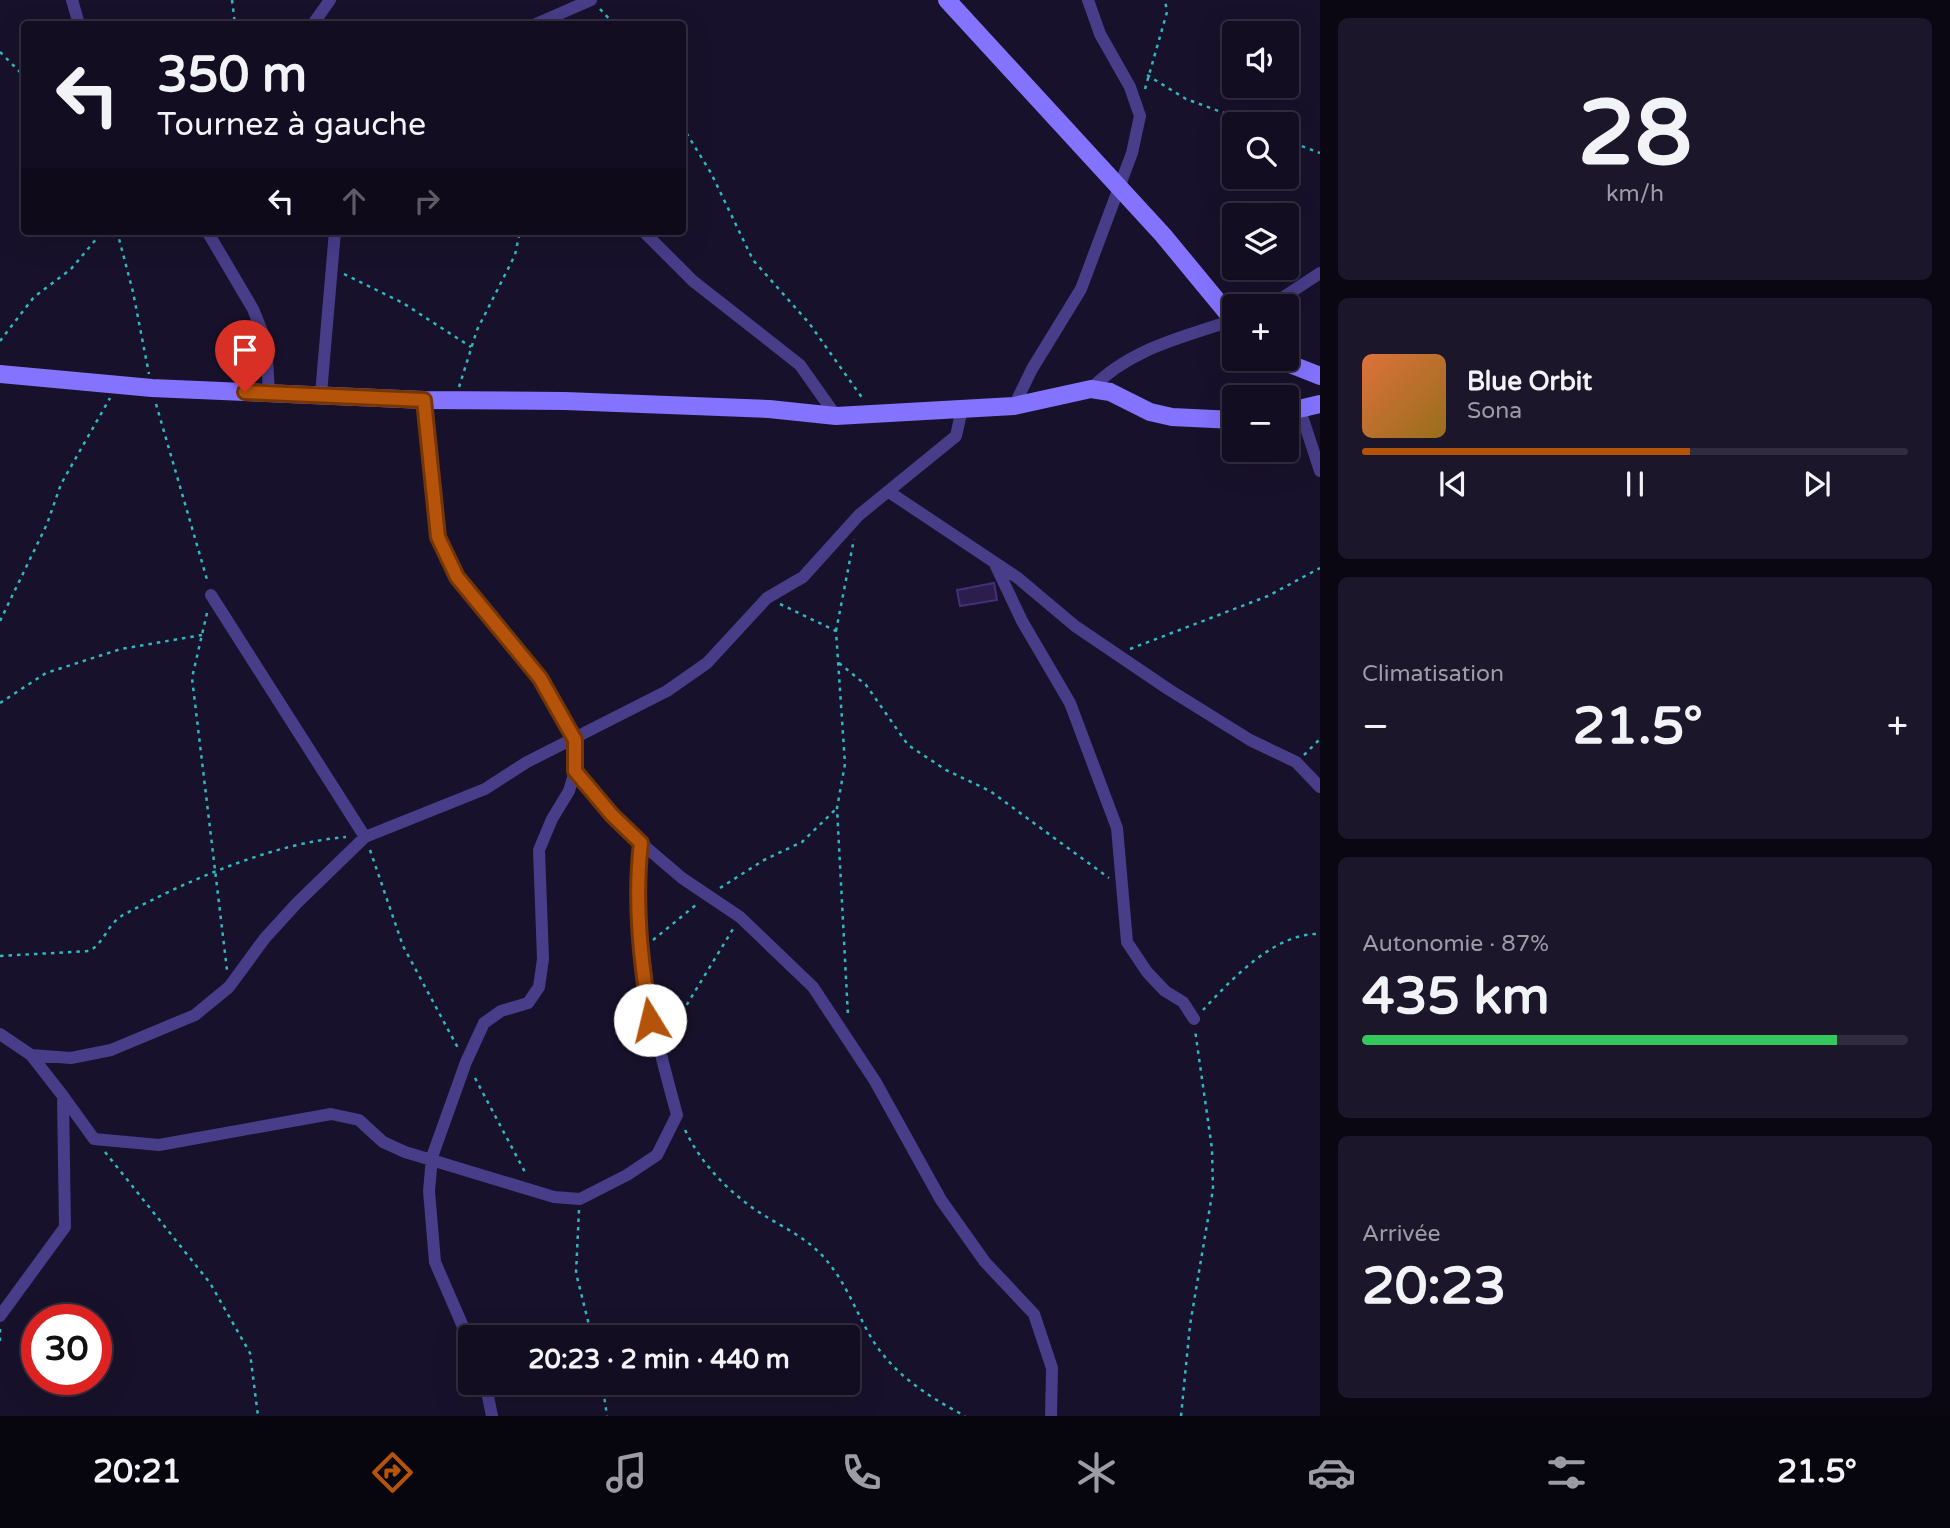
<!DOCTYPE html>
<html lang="fr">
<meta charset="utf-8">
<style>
:root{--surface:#120d20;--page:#1b1629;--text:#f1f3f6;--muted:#9c9ca5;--line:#312d3e;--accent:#b45309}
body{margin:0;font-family:"Varela Round",sans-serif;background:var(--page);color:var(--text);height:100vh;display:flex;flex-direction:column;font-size:26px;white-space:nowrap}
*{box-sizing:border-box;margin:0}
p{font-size:23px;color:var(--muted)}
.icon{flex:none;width:38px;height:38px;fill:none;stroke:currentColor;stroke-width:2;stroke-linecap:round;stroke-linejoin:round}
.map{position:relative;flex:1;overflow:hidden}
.drawer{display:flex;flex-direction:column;gap:18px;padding:18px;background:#0a0712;width:630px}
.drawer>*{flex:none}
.top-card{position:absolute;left:21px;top:21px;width:665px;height:214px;border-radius:7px;box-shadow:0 7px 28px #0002,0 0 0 2px var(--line);background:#120d20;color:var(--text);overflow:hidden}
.tools{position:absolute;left:1222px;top:21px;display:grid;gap:14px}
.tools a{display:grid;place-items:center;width:77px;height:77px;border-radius:7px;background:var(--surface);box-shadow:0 7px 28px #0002,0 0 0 2px var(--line);font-size:35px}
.speed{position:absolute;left:21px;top:1304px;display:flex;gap:14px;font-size:35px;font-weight:700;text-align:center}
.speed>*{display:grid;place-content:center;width:91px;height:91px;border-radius:50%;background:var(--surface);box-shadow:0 7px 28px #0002,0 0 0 2px var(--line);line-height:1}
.speed .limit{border:10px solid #d22;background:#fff;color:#111}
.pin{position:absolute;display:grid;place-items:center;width:60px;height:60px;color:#fff;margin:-72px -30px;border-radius:50% 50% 50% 0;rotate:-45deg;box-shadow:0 0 7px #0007}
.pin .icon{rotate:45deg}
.me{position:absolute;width:77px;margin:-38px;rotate:351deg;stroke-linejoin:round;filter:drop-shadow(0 0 5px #0008)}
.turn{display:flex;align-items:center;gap:24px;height:147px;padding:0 21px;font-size:32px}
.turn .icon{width:91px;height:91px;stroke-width:2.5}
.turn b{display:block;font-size:49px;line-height:60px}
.lanes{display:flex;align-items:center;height:66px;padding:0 21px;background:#0003;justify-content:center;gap:35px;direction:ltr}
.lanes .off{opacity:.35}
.big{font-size:52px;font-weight:700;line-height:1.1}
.drawer .widget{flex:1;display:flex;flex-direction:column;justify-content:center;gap:10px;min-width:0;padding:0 24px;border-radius:10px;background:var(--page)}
.drawer .dial{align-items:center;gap:0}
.dial b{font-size:91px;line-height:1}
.song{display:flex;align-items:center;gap:21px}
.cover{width:84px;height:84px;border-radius:10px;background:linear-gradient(135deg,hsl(20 70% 55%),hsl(40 70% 35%))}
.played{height:7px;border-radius:4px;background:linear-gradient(90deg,var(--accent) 60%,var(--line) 60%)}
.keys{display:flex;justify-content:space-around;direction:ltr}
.heat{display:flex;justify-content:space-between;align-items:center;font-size:38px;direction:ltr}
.charge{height:10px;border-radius:5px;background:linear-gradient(90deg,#34c759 87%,var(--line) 0)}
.trip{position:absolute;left:458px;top:1325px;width:402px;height:70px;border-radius:7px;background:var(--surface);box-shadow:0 7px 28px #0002,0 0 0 2px var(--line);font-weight:700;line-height:70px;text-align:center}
.dock{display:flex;height:112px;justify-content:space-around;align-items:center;background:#07050d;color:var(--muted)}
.dock .icon{width:49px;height:49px}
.dock .active{color:var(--accent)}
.dock b{font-size:32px;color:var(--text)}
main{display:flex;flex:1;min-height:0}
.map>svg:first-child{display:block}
.building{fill:#2b1d4c;stroke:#442f78;stroke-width:2}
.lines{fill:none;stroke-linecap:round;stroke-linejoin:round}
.path{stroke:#31b8bd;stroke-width:2.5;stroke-dasharray:3.5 5;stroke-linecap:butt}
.street{stroke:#473d89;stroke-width:12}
.secondary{stroke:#8373fe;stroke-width:18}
.route-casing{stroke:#753606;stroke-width:18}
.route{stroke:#b45309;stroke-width:12}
</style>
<main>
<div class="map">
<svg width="1320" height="1416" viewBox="0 0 1320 1416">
<rect width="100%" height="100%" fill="#18112b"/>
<path class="building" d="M994,583l3,17 -37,6 -3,-16z"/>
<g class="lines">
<path class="path" d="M232,0l3,24
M600,9l14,15
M0,52l24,24
M1147,75l39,24 68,25
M1145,89l22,-77 -2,-12
M682,126l29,47 42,87 56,63 54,76
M1286,140l34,13
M117,231l16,61 16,82
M344,274l59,29 68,44
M0,341l34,-44 37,-28 32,-38
M459,387l18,-57 38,-75 5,-24
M156,404l52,179
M780,604l56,27 9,133 -8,44 11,208
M207,613l-15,65 35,292
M0,621l47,-97 14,-40 49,-86
M836,631l18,-92
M1130,649l138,-53 52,-28
M839,663l27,22 42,60 38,25 44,21 119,87
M0,703l46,-30 75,-24 81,-14
M1304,755l16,-16
M370,850l33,96 55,102
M720,888l44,-28 38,-18 35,-34
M653,940l44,-36
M0,956l89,-5c16,-8 18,-28 36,-37 63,-34 149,-71 221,-77
M1203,1010c28,-30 72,-78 117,-76
M669,1034l64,-105
M475,1078l51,96
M685,1130c15,31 37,55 65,76 26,19 56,29 77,55 19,22 30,53 45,78 22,36 57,58 93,77
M105,1152l105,131 40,70 8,63
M579,1210l-3,63 16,64
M0,1341v-12
M602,1382l5,34
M1181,1416l9,-91 23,-136 -1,-40 -17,-119"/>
<path class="street" d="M72,0l7,24
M313,24l17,-24
M536,24l55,-24
M207,231l46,78 13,32 3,52
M643,231l50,50 107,84 36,51
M1270,306l50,-33
M1091,389c38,-40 92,-52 143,-69
M321,394l14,-163
M424,400l14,137 19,40 83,101 35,62v31l-6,20 -17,28 -13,31 4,109 -4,28 -11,16 -27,8 -17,12 -18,39 -34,95 -3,34 6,71 36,83
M1014,406l18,-37 49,-80 51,-136 8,-37 -10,-29 -30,-53 -12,-34
M1300,410l20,61
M889,492l129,86 57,48 93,63 82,51 46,22 24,25
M994,562l28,59 48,82 47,125 10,114 20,30 18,19 18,11 11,17
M211,595l154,242
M575,771l37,44 29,28 41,35 58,39 73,70 62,94 66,119 44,62 49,52 18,54 -1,48
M0,1034l31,21 40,3 40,-8 84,-35 34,-28 36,-49 32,-35 68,-66 120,-48 42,-27 140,-71 40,-28 60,-65 36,-21 56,-62 97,-79 6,-27
M63,1096l31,43 65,6 172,-31 28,6 24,22 22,10 149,45 26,2 47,-24 30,-20 20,-40c-25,-92 -47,-175 -36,-272
M0,1316l65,-89 -2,-131 -32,-41
M485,1382l7,34"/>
<path class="secondary" d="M947,0l216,235 71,86
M1277,359l43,17
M0,374l152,14 272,12 141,1 204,8 67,7 178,-10 77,-17 19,3 40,20 22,5 62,3
M1286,412l34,-8"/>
</g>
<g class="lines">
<g class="route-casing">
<path id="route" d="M245,392l179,8 14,137 19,40 83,101 35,62v31l37,44 29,28c-7,60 0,118 9,177"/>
</g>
<use href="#route" class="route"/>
</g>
</svg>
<div class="tools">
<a><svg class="icon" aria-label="sound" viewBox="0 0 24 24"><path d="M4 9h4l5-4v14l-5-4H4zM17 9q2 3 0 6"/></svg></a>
<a><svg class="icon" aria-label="search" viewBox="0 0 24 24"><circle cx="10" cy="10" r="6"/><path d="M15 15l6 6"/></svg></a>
<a><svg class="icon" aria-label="layers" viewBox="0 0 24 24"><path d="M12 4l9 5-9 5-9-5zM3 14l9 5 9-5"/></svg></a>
<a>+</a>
<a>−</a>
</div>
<div class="speed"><div class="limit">30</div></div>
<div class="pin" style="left:245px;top:392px;background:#d93025"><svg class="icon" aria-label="arrive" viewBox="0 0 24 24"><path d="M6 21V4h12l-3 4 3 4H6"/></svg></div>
<svg class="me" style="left:650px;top:1020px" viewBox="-20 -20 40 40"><circle r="19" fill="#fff"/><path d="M0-13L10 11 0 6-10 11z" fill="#b45309"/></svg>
<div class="trip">20:23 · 2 min · 440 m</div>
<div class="top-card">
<div class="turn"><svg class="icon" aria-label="left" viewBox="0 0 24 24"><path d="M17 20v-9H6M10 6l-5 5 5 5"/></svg><div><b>350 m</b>Tournez à gauche</div></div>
<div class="lanes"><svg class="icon" aria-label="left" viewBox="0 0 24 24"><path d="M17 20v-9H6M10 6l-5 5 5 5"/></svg><svg class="icon off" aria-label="ahead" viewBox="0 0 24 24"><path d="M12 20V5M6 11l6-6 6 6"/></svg><svg class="icon off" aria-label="right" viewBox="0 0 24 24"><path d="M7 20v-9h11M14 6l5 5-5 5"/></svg></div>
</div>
</div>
<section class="drawer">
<div class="widget dial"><b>28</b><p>km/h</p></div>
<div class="widget">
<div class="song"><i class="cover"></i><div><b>Blue Orbit</b><p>Sona</p></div></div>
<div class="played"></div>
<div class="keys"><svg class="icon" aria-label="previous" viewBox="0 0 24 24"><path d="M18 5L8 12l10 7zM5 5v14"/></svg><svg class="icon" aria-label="pause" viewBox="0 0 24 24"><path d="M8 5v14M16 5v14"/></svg><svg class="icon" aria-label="next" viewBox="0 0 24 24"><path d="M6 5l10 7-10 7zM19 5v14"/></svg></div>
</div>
<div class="widget"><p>Climatisation</p>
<div class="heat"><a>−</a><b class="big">21.5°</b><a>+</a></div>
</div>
<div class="widget"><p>Autonomie · 87%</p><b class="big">435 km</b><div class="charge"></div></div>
<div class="widget"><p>Arrivée</p><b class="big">20:23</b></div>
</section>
</main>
<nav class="dock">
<b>20:21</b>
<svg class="icon active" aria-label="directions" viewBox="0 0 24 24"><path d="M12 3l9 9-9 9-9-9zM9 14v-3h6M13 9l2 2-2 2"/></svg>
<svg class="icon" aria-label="music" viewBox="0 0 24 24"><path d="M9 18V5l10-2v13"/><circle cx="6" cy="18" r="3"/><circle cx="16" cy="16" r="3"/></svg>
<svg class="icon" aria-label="phone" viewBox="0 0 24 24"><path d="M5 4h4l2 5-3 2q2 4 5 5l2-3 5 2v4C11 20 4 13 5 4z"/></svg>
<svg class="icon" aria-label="climate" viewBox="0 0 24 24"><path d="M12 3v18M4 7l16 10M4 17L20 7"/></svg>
<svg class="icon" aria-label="car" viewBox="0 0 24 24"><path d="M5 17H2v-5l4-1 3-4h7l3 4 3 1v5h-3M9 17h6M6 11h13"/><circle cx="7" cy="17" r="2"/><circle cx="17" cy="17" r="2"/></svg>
<svg class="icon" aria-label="filters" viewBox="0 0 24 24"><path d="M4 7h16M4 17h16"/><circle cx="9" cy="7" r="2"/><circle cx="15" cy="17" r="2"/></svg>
<b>21.5°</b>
</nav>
